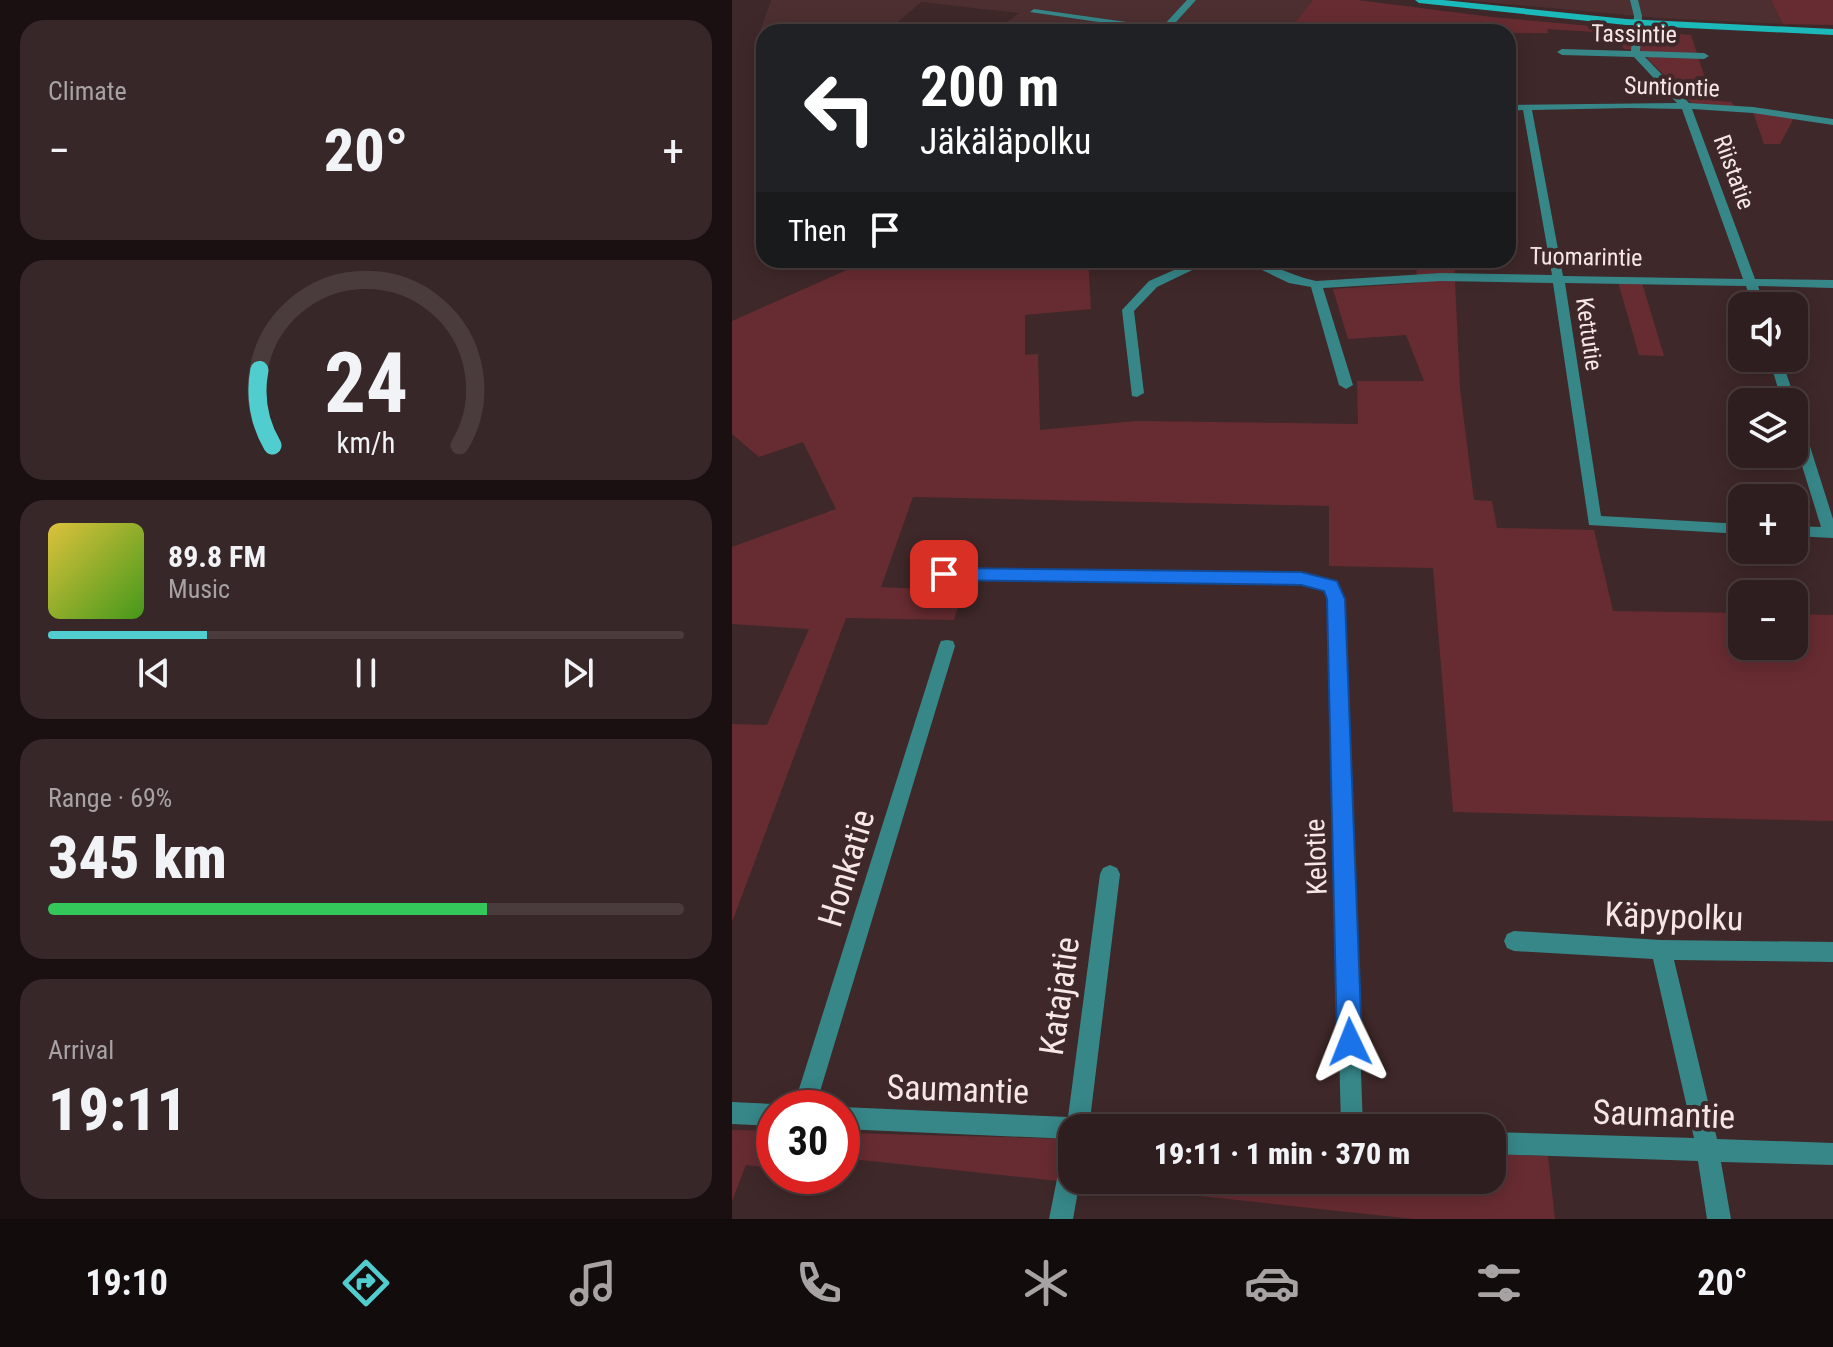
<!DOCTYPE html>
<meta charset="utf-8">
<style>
:root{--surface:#2f1e1f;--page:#372728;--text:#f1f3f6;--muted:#a7a2a4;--line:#4a3c3d;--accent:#52cdcf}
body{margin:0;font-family:"Roboto Condensed",sans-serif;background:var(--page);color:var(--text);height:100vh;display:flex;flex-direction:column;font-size:30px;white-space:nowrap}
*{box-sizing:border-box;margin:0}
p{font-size:26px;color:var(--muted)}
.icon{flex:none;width:44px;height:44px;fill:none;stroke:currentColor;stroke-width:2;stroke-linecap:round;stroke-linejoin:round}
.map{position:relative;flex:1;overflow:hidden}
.drawer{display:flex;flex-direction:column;gap:20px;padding:20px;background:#1a1011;width:732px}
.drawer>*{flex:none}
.hud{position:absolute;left:24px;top:24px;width:760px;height:244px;border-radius:24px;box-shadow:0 4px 20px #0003,0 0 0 2px var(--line);background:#202124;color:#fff;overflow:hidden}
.controls{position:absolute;left:996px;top:292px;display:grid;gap:16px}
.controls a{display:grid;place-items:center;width:80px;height:80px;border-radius:16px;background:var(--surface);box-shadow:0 4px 20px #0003,0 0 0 2px var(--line);font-size:40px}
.speed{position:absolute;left:24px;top:1090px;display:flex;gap:16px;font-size:40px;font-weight:700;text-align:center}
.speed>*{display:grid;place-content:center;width:104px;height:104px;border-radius:50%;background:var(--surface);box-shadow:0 4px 20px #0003,0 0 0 2px var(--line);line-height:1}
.speed .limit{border:12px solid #d22;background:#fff;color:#111}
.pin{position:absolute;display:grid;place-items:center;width:68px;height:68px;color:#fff;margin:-34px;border-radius:16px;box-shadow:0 4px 12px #0006}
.me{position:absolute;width:88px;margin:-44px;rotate:358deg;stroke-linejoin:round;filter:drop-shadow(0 0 6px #0008)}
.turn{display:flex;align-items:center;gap:28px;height:168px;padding:0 32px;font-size:36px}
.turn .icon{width:104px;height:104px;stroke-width:2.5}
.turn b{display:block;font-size:56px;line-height:68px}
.then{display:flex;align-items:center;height:76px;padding:0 32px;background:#0003;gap:16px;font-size:30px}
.big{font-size:60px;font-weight:800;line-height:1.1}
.drawer .widget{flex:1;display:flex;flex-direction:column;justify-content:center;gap:12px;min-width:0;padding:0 28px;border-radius:24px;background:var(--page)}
.drawer .dial{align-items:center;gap:0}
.dial svg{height:208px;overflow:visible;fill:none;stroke:var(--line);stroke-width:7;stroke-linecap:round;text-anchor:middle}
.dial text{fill:var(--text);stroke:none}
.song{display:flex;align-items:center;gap:24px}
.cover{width:96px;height:96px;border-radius:12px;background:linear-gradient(135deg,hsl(50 70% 55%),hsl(100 70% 35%))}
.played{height:8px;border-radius:4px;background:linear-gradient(90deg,var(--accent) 25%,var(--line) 25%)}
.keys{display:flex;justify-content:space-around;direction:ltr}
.heat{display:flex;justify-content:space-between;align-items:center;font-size:44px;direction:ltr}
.charge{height:12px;border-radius:6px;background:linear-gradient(90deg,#34c759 69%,var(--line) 0)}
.trip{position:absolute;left:326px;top:1114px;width:448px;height:80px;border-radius:24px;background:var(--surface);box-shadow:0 4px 20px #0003,0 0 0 2px var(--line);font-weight:800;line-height:80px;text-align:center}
.menu{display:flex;height:128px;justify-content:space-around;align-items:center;background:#130c0c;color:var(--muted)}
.menu .icon{width:56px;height:56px}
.menu .current{color:var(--accent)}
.menu b{font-size:36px;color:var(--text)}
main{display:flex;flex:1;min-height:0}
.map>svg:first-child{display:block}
.built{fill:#4d2f31}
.green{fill:#672c32}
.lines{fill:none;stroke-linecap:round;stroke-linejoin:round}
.minor{fill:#378789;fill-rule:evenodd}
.secondary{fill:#1cb9bb;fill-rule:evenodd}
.route{fill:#1a73e8;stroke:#114b97;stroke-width:2}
.labels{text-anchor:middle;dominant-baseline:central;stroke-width:8;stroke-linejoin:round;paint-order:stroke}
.far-street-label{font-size:24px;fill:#f6e6e6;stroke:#3f2829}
.street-label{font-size:28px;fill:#f6e6e6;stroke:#3f2829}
.near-street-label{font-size:34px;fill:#f6e6e6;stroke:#3f2829}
</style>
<main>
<section class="drawer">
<div class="widget"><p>Climate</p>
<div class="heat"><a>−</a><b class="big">20°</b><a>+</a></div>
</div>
<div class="widget dial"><svg viewBox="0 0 100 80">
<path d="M14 69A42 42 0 1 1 86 69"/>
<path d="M14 69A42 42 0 0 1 9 40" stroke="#52cdcf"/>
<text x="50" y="56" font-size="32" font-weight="700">24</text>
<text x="50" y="72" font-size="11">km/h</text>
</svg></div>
<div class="widget">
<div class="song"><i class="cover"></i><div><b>89.8 FM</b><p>Music</p></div></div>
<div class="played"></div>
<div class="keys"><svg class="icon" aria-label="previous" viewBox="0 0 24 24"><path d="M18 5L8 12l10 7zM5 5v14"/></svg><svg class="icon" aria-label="pause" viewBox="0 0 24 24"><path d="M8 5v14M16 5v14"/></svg><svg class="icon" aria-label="next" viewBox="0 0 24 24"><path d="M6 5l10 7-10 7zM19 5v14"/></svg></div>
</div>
<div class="widget"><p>Range · 69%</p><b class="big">345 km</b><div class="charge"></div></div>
<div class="widget"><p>Arrival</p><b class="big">19:11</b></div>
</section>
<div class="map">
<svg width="1101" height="1219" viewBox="0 0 1101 1219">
<rect width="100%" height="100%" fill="#3f2829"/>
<path class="built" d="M39,0h542l-26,32h-292l24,-19 -98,-11 -30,26 -132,6z
M731,0h308l12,24 -124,-6z"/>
<path class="green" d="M581,0h44l135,17 199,18 14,43 -13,7 3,7 15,8 21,2 5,5 -44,-3 -44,-45 -4,-8 -20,-2 -13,-16 -64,-4 1,4 -261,-1z
M1039,0h62v25l-50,-1z
M1021,112l41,6 -14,26h-16z
M137,260h219l3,49 -66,6v40l13,-1 2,76 96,-9 222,3 -1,-43h67l-18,-46 -58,4 -15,-50 84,-6 -1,-23h38l6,129 14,111 18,1 5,27 97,2 19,81 129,2v33h52v-32l39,1v206l-380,-9 -20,-244 -104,-2v-60l-416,-9 -32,90 82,4 -9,29 -108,-2 -114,304v-198l35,1 42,-96 -77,-5v-77l104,-38 -33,-67 -44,15 -27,-23v-113z
M886,282l24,1 22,73 -25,-1z
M0,1130l42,1v37l-28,-3 -14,36z
M110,1133l230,6v41h420v-26l56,2 7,63h-141l-572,-61z"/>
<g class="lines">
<path class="minor" d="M455,0h9l-29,32 -137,-20 4,-3 128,18z
M898,0h8l4,16 -2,35 64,2 5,3 -5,3 -59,-2 44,46 64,4 80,12v6l-80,-12 -61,-4 63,170 78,1v8l-75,-2 7,20h-12l-7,-20 -181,-3 36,233 141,8v10l-153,-9 -36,-242 -112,-2 -118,7 30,97 -7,4 -7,-4 -28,-98 -22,-4 -48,-23c26,0 49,16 75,21l125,-8 111,2 -29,-165 -15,1v-6l169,-2 -43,-46 -72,-2 -5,-3 5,-3 69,2 3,-35zM898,108l52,1 61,170 -180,-3 -31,-166z
M465,260h16l-56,27 -23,24 10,82 -7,4 -5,-1 -10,-86 27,-29z
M1037,358h12l15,44 -2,3v-3h-12z
M1062,414l7,4 32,101v19l-39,-2v-10l27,1 -27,-87z
M212,568l357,4 36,10 7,17 19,529h-22l-13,-529 -3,-9 -24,-6 -357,-4 -8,-6z
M215,640l6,1 2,5 -140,462h-22l146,-462 2,-5z
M378,865l7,3 3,6 -31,254h-17v11l-230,-10v-21h-3l3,-1 226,10 32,-243 3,-6z
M782,931l147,9 172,2v20l-159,-2 43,179 116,4v22l-112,-3 10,57h-24l-9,-58 -206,-7v-22l202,6 -41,-179 -139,-8 -7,-3 -3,-7 3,-7z
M0,1102l42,2 8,4h-8v18l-42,-2z
M340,1148v32h8l-7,39h-24l12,-60 3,-8z"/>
<path class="secondary" d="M683,0h28l183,19 207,10v6l-207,-10 -207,-22z"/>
</g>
<path class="route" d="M212,568l357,4 36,9 8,18 17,443 -4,8 -8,4 -9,-4 -4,-8 -10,-443 -3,-8 -23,-6 -357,-5 -9,-6z"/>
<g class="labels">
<g class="far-street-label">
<text transform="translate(902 34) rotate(1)">Tassintie</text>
<text transform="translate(940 87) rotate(2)">Suntiontie</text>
<text transform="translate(1002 172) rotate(70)">Riistatie</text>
<text transform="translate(854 257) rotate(1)">Tuomarintie</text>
<text transform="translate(857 334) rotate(82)">Kettutie</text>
</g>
<g class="street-label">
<text transform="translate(584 857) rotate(-92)">Kelotie</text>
</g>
<g class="near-street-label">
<text transform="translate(114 868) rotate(-73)">Honkatie</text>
<text transform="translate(942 916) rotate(2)">Käpypolku</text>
<text transform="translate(327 996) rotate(-82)">Katajatie</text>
<text transform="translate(226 1089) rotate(2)">Saumantie</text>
<text transform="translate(932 1114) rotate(2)">Saumantie</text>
</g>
</g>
</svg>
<div class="controls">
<a><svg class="icon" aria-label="sound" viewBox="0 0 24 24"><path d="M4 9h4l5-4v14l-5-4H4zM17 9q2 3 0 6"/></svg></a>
<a><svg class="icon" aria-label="layers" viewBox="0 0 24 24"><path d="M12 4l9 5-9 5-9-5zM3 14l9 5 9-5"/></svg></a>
<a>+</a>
<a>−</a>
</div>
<div class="speed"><div class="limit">30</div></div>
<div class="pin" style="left:212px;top:574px;background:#d93025"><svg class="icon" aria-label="arrive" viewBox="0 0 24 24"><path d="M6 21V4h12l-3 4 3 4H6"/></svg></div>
<svg class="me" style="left:618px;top:1042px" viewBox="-20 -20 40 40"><path d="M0-17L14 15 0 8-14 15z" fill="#1a73e8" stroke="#fff" stroke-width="4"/></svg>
<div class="trip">19:11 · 1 min · 370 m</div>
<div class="hud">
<div class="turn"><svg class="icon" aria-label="left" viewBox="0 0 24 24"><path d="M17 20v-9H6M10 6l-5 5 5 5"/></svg><div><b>200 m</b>Jäkäläpolku</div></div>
<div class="then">Then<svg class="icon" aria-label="arrive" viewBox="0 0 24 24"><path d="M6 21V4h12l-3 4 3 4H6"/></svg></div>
</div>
</div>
</main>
<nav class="menu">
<b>19:10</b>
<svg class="icon current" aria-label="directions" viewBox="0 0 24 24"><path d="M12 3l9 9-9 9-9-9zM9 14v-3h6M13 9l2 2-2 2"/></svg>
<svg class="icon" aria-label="music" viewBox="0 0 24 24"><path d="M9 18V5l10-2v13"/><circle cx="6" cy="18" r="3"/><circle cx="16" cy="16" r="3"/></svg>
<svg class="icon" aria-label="phone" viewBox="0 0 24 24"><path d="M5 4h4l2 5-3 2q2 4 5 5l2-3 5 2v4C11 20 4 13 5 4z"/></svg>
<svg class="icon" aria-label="climate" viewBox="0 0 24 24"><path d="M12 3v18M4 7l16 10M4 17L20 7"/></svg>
<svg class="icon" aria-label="car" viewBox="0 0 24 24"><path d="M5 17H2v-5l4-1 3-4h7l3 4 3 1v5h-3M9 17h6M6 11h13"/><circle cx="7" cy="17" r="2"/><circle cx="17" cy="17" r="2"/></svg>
<svg class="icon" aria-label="filters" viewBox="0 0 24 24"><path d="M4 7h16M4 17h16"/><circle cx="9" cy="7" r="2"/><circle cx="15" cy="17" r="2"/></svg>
<b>20°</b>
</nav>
